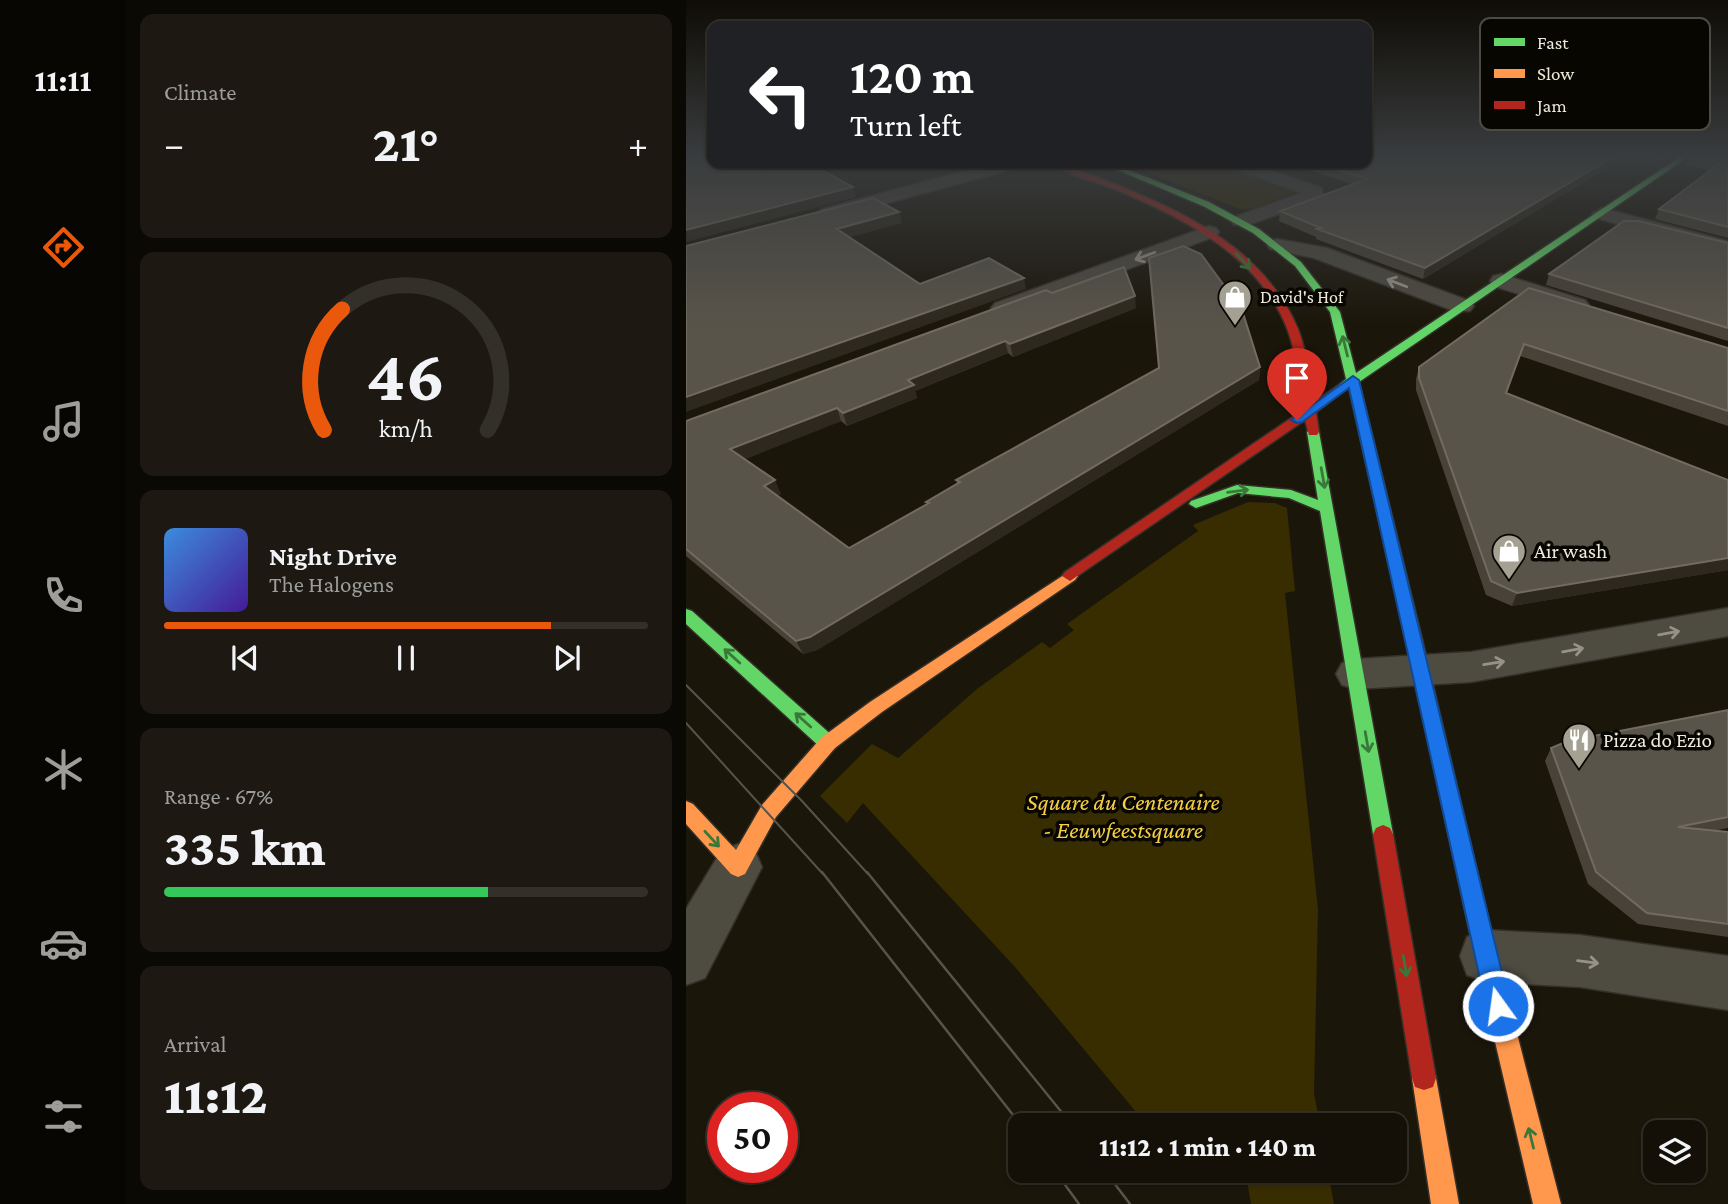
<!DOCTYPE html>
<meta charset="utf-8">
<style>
:root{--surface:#141008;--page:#1d1912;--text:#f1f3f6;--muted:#9d9d9c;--line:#333029;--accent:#ea580c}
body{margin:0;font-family:"Crimson Pro",serif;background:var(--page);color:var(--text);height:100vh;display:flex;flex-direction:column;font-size:26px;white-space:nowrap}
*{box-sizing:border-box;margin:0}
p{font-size:23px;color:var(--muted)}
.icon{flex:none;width:38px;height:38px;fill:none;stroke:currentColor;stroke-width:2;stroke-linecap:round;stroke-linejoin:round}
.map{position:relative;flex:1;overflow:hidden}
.side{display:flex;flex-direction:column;gap:14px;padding:14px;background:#0b0904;width:560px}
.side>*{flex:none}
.banner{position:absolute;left:21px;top:21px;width:665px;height:147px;border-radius:14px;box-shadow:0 2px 5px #0004,0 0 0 2px var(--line);background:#202124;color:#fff;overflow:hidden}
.fabs{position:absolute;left:957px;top:1120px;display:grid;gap:14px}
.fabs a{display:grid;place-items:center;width:63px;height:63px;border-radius:14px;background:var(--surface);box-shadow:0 2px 5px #0004,0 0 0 2px var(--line);font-size:35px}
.speed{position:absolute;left:21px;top:1092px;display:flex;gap:14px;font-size:35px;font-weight:700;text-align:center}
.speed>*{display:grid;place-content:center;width:91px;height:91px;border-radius:50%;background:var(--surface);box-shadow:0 2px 5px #0004,0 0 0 2px var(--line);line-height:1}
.speed .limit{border:10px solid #d22;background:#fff;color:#111}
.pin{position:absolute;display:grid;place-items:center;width:60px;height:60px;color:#fff;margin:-72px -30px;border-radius:50% 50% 50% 0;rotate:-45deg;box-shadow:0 0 7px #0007}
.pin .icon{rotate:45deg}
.me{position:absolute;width:77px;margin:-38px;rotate:346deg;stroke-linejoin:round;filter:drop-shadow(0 0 5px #0008)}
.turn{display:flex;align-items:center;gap:24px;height:147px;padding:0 28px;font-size:32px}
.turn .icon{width:91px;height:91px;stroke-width:2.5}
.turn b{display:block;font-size:49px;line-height:60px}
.big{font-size:52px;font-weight:800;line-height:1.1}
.side .card{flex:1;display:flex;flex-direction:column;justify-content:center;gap:10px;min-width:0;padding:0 24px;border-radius:14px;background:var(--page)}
.side .dial{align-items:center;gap:0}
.dial svg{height:182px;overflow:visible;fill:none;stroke:var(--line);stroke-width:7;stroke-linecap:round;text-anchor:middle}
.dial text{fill:var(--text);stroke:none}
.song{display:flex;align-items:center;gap:21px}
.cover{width:84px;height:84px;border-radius:10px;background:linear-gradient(135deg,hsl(210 70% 55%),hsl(260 70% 35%))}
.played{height:7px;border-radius:4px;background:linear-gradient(90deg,var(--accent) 80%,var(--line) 80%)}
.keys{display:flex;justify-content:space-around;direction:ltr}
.heat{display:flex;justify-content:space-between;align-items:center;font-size:38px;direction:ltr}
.charge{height:10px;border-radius:5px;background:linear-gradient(90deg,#34c759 67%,var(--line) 0)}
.trip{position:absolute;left:322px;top:1113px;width:399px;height:70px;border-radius:14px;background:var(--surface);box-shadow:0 2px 5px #0004,0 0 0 2px var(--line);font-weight:800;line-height:70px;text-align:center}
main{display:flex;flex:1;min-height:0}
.dock{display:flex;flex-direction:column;width:126px;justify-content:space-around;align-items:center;background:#080603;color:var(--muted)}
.dock .icon{width:49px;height:49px}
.dock .current{color:var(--accent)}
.dock b{font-size:32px;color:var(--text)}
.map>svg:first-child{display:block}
.green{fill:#382c01}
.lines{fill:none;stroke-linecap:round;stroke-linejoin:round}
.street-casing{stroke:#343029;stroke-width:3}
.fast-casing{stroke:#343029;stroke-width:3}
.slow-casing{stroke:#343029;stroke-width:3}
.jam-casing{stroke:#343029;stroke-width:3}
.street{fill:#4e4b41;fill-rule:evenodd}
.fast{fill:#63d668;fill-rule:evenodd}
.slow{fill:#ff974d;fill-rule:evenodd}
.jam{fill:#b3261e;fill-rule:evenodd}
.tram-far1{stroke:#57544b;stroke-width:2}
.tram{stroke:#57544b;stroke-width:2.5}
.wall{fill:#484238}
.shaded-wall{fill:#2e291e}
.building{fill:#59544a;stroke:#716b60;stroke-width:2}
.oneway{stroke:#969386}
.oneway2{stroke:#3a783a}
.route{fill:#1a73e8;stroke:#114b97;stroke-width:2}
.labels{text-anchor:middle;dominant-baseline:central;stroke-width:7;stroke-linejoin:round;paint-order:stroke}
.far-poi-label{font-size:18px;fill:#eeeadb;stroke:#080601;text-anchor:start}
.poi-label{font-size:21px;fill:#eeeadb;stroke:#080601;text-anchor:start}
.near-park-label{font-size:24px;font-style:italic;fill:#f6cf45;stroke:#080601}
.key{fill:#080601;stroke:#4d4a42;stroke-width:2}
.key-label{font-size:19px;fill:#eeeadb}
</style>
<main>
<nav class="dock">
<b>11:11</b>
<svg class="icon current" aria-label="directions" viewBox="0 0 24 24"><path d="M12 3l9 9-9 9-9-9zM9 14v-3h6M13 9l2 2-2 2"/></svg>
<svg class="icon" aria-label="music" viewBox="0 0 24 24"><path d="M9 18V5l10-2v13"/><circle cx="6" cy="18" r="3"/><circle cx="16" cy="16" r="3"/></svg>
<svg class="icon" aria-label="phone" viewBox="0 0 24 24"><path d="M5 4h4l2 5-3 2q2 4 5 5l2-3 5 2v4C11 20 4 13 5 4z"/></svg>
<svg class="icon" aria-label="climate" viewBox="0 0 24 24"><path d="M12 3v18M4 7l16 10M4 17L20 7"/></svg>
<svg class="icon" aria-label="car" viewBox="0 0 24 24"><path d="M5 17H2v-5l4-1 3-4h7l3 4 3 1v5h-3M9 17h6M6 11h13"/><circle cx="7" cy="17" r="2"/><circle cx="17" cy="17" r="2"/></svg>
<svg class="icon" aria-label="filters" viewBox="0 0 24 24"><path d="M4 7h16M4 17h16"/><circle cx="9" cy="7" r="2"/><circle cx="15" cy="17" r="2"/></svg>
</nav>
<section class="side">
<div class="card"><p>Climate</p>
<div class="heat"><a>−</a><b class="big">21°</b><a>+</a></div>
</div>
<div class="card dial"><svg viewBox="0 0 100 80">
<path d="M14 69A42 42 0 1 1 86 69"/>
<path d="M14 69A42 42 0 0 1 22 16" stroke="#ea580c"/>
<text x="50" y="56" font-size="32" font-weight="700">46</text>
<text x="50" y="72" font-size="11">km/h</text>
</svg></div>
<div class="card">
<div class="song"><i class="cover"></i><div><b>Night Drive</b><p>The Halogens</p></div></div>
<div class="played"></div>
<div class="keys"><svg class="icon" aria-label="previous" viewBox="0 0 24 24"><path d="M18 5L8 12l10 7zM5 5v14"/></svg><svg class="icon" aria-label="pause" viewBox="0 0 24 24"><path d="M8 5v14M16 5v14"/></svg><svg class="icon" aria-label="next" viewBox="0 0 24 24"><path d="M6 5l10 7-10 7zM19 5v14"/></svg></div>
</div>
<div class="card"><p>Range · 67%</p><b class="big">335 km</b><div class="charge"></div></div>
<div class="card"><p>Arrival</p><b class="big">11:12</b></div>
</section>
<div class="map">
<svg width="1042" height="1204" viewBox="0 0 1042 1204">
<rect width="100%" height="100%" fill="#1b160a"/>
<path class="green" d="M438,163h93l78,29 -40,16 -13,2z
M562,502l27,1 12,5 8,83 -10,2 33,316 -4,184 6,32h-173l-132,-158 -152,-164 -16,20 -27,-27 52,-52 26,14 79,-69 65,-47 8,6 24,-18 -7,-6 131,-93 -5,-6z
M517,1171h125l6,33h-83l-4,-23z"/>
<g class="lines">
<g class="street-casing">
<path id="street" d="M309,163h28l-3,4 -191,52 -10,-6 3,-4z
M540,163h24l72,25 1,7 -2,4 -73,26h-14l-3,-4 3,-4 67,-24 -73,-26z
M916,208l126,33v12l-133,-35 -3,-4z
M523,226l7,2 3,4 -3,4 -205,77h-16l-4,-5 4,-5z
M591,239l50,9 143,53 4,5 -4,5h-16l-140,-53 -44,-9 -3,-4 3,-4z
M815,274l84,26 4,5 -4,5 -8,2 -84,-26 -3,-5 3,-5z
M1042,608v28l-257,46 -115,7 -14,-4 -6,-11 6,-11 14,-4 115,-7z
M52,844l17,7 7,16 -57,111 -19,7v-76l35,-58z
M800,930l94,5 148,21v54l-148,-23 -94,-5 -19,-7 -7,-19 7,-19z"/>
</g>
<g class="fast-casing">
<path id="fast" d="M994,157h8l-329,225 63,257 -2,4h-12l-2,-4 -57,-251 -9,5 -6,-4 12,-10 -16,-67 -35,-46 -42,-33 -50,-27 -102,-43h10l98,39 50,27 42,33 39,50 16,61z
M627,428l6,4 74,402 -3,6 -7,3 -7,-3 -3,-6 -53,-323 -31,-13 -51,-5 -42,15 -7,-4 2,-3 46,-16 54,5 27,10 -11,-68z
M0,609l6,2 143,127 2,5 -2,5 -7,3 -7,-3 -135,-124z"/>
</g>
<g class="slow-casing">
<path id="slow" d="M384,571l8,5 -3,4 -193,132 -47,36 -59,69 -31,57 -7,3 -7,-3 -45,-50v-23l7,3 43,46 26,-45 59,-67 49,-36z
M728,633l6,2 2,4 75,317 64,248h-28l-58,-248 -69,-317 2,-4z
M738,1066l9,3 3,9 23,126h-28l-19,-126 3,-9z"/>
</g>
<g class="jam-casing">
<path id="jam" d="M364,163h10c90,35 197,69 238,166 9,23 12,49 16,73l22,-15 4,-2 6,4 -30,23 3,20 -2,3h-8l-4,-15 -235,161 -8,-5 3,-4 238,-162c-4,-27 -6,-54 -15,-79 -27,-72 -97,-109 -164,-138 -23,-10 -53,-16 -74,-30z
M697,825l7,3 3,6 43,244 -3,9 -9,3 -9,-3 -3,-9 -39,-244 3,-6z"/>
</g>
<use href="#street" class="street"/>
<use href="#fast" class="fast"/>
<use href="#slow" class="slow"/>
<use href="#jam" class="jam"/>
<path class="tram-far1" d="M0,685l116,116 66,73
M0,723l137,151"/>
<path class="tram" d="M136,872l199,253
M181,872l205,253
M369,1171l24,33
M419,1171l25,33"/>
</g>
<path class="wall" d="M681,157h259l-203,122 -107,-40v-2l-37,-16 1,-10 72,-27 -64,-21h79z
M961,157h22l-6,3z
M1003,157h39v81l-73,-19 4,-10 51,-38 -24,-6z
M1042,243v98l-182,-56 3,-11z
M464,270l110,97 -1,13 -442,270 -14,4 -117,-98v-135l366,-128 84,15 -123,49 -5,-4 -93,38 2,7 -70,28 -6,-5 -97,38 37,35 -4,2 72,52 78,-44 -1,-2 31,-18 -1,-4 203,-112z
M843,288l199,60v78l-208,-70 -13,37 221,87v90l-216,36 -26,-11 -70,-205v-11l3,-12z
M1042,710v118l-15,3 15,1v105l-90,-13 -50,-40 -43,-123 6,-13z"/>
<path class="shaded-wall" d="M927,157h13l-203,122 2,-11z
M167,187l3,10 -170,45v-12z
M213,212l3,11 -62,17 -3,-11z
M338,278l2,11 -340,123v-15z
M449,296l1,12 -123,49 -3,-13z
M319,341l3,12 -93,38 2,7 -70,28 -4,-13 65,-33z
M574,367l-1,13 -442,270 -14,4 -7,-13z
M151,408l4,13 -105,42 -6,-14z
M89,480l6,14 -11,6 -6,-14z
M1042,558v12l-216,36 5,-13z"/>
<path class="building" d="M0,157h26v6h97l44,24 -167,43z
M681,157h246l-188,111 -108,-39 4,-1 -41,-17 87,-32 -50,-16h50z
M1006,157h36v70l-69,-18 61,-46z
M187,198l26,14 -62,17 83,55 69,-26 35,20 -338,119v-151z
M938,221h14l90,22v85l-179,-54z
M497,246l18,8 41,56 18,57 -450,270 -14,4 -110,-92v-128l360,-131 6,3 72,-26 11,29 -125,48 -5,-3 -97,39 6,5 -71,28 -6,-5 -107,41 45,31 -11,6 85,62 80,-45 -3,-1 34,-20 -4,-2 203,-112 -10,-110z
M843,288l199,60v63l-204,-67 -18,49 222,87v78l-211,35 -26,-12 -72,-203v-11z
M1042,710v107l-50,10 50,5v92l-81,-11 -51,-41 -45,-124 17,-7z"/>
<defs><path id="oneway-shaft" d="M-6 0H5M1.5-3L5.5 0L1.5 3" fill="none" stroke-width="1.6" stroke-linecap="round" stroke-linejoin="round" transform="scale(1.75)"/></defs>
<g class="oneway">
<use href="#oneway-shaft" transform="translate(459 256) rotate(160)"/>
<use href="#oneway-shaft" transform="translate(711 283) rotate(-159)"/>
<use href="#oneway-shaft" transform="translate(983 633) rotate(-10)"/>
<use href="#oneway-shaft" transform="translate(887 650) rotate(-10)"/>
<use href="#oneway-shaft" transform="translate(808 663) rotate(-9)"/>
<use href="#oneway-shaft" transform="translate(902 962) rotate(7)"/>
</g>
<g class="oneway2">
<use href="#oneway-shaft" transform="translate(557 261) rotate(47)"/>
<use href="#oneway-shaft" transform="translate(659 346) rotate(-104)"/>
<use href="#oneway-shaft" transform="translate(637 478) rotate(80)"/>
<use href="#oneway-shaft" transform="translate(552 491) rotate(-8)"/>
<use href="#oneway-shaft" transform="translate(46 656) rotate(-138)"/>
<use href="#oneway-shaft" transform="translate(117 720) rotate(-138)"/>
<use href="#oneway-shaft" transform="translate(681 742) rotate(80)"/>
<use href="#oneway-shaft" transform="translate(26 839) rotate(47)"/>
<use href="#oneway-shaft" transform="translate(719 966) rotate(80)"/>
<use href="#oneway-shaft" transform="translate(845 1138) rotate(-104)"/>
</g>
<linearGradient id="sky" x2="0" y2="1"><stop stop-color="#0f0c06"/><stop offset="0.48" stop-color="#393c3e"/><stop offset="1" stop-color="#393c3e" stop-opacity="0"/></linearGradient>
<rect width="1042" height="325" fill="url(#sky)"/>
<path class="route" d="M667,376l6,4 151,626 -4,8 -8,4 -8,-4 -4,-8 -137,-618 -47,34 -5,1 -6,-3z"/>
<defs>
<g id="shop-pin" transform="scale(1.75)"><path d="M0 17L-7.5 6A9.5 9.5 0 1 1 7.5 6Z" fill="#a4a092" stroke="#080601"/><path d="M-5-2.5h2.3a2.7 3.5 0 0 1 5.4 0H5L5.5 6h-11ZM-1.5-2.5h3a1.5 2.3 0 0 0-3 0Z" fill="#fff"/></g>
<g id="restaurant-pin" transform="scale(1.75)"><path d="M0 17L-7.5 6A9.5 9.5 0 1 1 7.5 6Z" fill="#a4a092" stroke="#080601"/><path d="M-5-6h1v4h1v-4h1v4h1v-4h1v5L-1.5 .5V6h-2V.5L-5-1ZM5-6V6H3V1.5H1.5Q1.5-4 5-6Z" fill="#fff"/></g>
</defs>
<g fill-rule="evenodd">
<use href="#shop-pin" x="549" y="297"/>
<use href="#shop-pin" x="823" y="551"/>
<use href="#restaurant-pin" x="893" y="740"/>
</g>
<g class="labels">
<g class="far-poi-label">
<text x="574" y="297">David's Hof</text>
</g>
<g class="poi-label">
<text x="848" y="551">Air wash</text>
<text x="917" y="740">Pizza do Ezio</text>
</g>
<g class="near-park-label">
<text x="437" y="801">Square du Centenaire<tspan x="437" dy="28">- Eeuwfeestsquare</tspan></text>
</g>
</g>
<rect x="794" y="18" width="230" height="112" rx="10" class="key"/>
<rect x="808" y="38" width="31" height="8" fill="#63d668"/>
<rect x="808" y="69" width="31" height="9" fill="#ff974d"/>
<rect x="808" y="101" width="31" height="8" fill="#b3261e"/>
<g class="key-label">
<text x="851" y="49">Fast</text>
<text x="851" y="80">Slow</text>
<text x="851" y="112">Jam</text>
</g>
</svg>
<div class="fabs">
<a><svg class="icon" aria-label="layers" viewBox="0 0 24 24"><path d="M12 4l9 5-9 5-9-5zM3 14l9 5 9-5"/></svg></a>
</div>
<div class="speed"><div class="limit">50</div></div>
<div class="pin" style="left:611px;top:420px;background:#d93025"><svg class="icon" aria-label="arrive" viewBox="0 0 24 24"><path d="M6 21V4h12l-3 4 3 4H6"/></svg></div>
<svg class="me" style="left:812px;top:1006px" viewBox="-20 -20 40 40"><circle r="17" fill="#1a73e8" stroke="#fff" stroke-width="3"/><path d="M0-11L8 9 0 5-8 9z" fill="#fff"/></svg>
<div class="trip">11:12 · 1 min · 140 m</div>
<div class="banner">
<div class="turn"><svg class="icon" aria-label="left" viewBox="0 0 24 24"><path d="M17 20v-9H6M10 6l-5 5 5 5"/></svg><div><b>120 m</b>Turn left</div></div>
</div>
</div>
</main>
